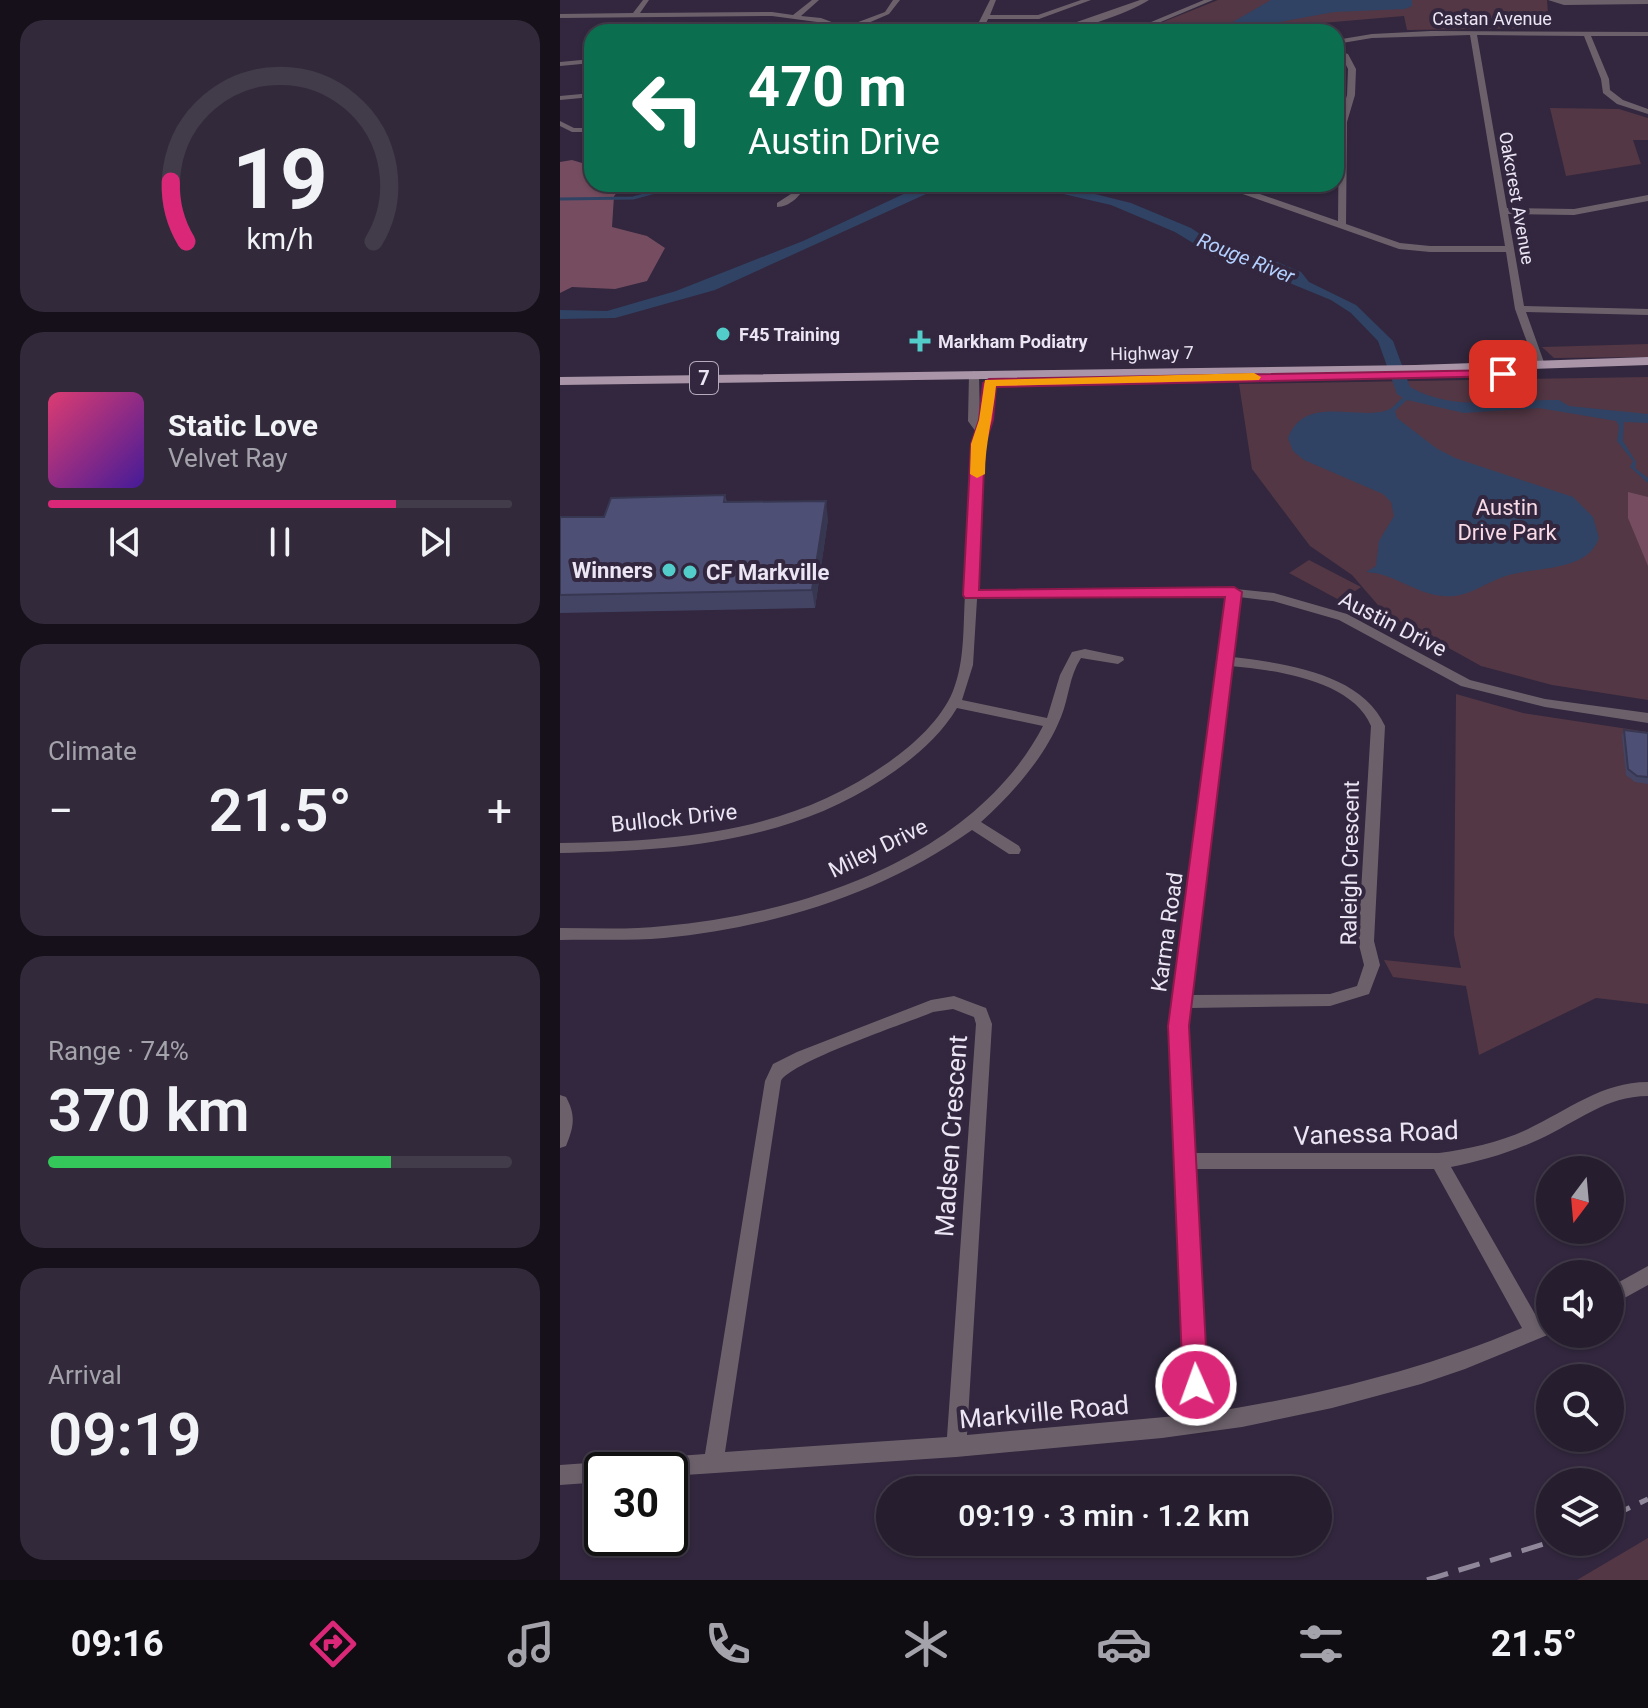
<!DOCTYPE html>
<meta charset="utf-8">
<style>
:root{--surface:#261d2e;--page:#322a3a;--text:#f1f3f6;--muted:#a4a2aa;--line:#423b4a;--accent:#db2777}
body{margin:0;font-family:Roboto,sans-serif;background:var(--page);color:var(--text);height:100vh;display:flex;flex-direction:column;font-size:30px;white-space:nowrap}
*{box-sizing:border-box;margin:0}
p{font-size:26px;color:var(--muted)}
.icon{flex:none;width:44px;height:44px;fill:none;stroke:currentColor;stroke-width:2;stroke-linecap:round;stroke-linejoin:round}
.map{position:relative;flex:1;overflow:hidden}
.details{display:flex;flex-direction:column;gap:20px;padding:20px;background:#151019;width:560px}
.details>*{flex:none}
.banner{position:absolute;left:24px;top:24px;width:760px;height:168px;border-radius:24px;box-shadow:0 2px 6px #0004,0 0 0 2px var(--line);background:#0b6e4f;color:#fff;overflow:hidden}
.needle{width:52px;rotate:196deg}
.controls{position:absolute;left:976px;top:1156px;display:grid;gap:16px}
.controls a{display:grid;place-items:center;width:88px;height:88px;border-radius:50%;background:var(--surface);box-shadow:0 2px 6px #0004,0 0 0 2px var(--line);font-size:40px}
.speed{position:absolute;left:24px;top:1452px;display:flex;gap:16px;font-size:40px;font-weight:700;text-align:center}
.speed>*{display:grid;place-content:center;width:104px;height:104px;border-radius:50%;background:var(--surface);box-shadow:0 2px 6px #0004,0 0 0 2px var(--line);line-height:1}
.speed .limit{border:4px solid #111;border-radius:12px;background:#fff;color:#111}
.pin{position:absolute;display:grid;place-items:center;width:68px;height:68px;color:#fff;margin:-34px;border-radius:16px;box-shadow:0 4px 12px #0006}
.me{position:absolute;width:88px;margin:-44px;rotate:358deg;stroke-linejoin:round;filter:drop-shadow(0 0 6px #0008)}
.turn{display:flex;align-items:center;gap:28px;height:168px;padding:0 32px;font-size:36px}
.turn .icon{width:104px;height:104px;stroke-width:2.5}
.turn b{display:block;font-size:56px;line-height:68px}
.big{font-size:60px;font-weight:600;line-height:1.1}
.details .card{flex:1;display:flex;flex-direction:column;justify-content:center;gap:12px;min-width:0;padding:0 28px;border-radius:24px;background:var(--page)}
.details .dial{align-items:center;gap:0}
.dial svg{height:208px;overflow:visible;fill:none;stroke:var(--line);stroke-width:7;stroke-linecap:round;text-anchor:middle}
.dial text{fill:var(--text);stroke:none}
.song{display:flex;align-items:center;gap:24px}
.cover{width:96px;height:96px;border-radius:12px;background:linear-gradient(135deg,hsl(340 70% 55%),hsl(260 70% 35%))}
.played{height:8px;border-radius:4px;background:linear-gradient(90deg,var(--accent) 75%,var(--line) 75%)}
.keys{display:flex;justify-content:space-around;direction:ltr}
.heat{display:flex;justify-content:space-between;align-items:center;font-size:44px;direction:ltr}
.charge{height:12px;border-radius:6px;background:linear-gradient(90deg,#34c759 74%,var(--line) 0)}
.trip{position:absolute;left:316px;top:1476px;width:456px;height:80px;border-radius:40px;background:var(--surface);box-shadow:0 2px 6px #0004,0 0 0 2px var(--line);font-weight:600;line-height:80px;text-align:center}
.dock{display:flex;height:128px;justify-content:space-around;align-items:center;background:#0f0c12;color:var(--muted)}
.dock .icon{width:56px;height:56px}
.dock .on{color:var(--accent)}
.dock b{font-size:36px;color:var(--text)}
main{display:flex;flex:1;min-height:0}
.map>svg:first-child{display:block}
.green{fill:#533744}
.forest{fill:#764d60}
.water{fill:#304364}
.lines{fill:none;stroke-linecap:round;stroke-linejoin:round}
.stream-far1{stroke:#304364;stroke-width:2}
.stream{stroke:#304364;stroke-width:3}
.minor{fill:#6c616b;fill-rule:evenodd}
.major{fill:#aa95a8;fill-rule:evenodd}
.rail{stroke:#90889a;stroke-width:5;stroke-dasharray:22 11;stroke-linecap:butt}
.wall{fill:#434464}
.shaded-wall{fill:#373751}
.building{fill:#4e4f74;stroke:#373751;stroke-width:2}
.route{fill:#db2777;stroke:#8e194d;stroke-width:2}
.slow{fill:#f59e0b}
.poi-dot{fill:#53cdca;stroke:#32273e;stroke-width:3}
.labels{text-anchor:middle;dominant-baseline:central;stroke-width:8;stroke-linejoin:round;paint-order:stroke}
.far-street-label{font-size:18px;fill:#ebe5f4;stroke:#32273e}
.far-poi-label{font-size:18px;font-weight:bold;fill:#ebe5f4;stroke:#32273e;text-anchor:start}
.far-water-label{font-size:20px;font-style:italic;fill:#b3d0ff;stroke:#32273e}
.shield{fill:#32273e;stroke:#b4acbd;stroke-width:2}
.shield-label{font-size:20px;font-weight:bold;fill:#ebe5f4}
.park-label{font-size:22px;fill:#f9dbe7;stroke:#32273e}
.poi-label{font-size:22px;font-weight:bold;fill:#ebe5f4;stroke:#32273e;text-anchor:end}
.street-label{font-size:22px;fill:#ebe5f4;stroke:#32273e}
.near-street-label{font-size:26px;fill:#ebe5f4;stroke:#32273e}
</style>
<main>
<section class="details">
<div class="card dial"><svg viewBox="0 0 100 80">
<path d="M14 69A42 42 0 1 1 86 69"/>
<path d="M14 69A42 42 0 0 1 8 46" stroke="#db2777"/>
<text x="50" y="56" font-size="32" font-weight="700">19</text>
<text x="50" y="72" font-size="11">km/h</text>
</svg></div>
<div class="card">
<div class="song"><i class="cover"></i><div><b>Static Love</b><p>Velvet Ray</p></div></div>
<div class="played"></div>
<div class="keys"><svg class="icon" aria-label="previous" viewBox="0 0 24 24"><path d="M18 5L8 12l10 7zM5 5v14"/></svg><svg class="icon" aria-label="pause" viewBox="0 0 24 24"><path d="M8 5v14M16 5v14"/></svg><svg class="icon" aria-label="next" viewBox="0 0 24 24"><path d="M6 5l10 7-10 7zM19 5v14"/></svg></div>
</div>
<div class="card"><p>Climate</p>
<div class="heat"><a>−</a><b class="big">21.5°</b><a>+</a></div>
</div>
<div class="card"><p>Range · 74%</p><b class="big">370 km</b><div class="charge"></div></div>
<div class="card"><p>Arrival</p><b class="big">09:19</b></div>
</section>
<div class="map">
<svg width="1088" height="1580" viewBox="0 0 1088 1580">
<rect width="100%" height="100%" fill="#32273e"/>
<path class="green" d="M658,0h329l2,28 -142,2 -3,-14 -82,7 -35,9h-149z
M990,108l69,1 29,9v22h-15l8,24 -75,12z
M1088,344v13l-94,1 -12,-11z
M1088,377v323l-96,-15 -71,-19 -97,-54 -32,-37 -42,-29 -58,-77 -13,-85z
M749,560l52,27 -20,14 -52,-28z
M896,694l67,19 125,19v272l-52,-6 -117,57 -13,-69 -73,-9 -9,-17 77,8 -7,-33z
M1088,1538v42h-71z"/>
<path class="forest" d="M12,160l20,6v18h33l-11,12 -2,31 35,9 18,12 -18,33 -32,8 -43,-2 -12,6v-131z
M1068,492l20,5v69l-20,-48z"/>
<path class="water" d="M711,0h141v6l-7,3 -71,3 -82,15h-18l-5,5h-52l54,-9z
M365,184h23l-233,106 -100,28 -55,1v-9l47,1 69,-20 127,-50z
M460,184h35l76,19 60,25 31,21 55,13 24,10 8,10 47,23 37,36 17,46c44,26 100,12 149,13l10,6 79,8v9l-24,-1 -1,19 13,21 -1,6 13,10v5l-18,-16 3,-6 -16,-20 2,-15 -3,-5 -77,-13 -75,5 -57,-13 -12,11 2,7 39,30 19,10 118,39 20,20 6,21c-12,35 -64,28 -93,38 -23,7 -38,23 -64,20 -28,-3 -49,-23 -76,-24l10,-6 3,-25 15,-25 -3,-14 -8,-8 -79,-34 -11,-9 -5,-13c17,-44 68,-17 100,-28 7,-3 9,-9 15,-12l-6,-4 -19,-53 -27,-28 -20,-13 -39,-16 -24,-14 -52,-13 -41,-25 -64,-27z"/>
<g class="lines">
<path class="stream-far1" d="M91,193l37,-9"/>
<path class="stream" d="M0,199l73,-1 26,-7"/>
<path class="minor" d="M83,0h6l-9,13 132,-1 21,3 19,-15h7l-18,16 20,2 24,9 40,-15 8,-12h7l-11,14 -37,16 3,2h-19l3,-2 -22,-8 -45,-6 -212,2v-4l73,-1z
M430,0h6l-6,15h48l43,-15h10l-52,19h-51l-6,13h-8z
M580,0h9c-23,14 -73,32 -101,32z
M644,0h9l-76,32h-10z
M988,0h100v4l-84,1z
M871,31l217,1v4h-57l18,43 1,11 13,10 25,9v5l-31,-10 -14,-11 -2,-14 -17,-43 -107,-1 30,173 67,1 74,-14v6l-74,14 -66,-1 16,92 124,3v6l-122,-3 19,53 -9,2 -21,-58 -9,-57h-76l-31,-3 -179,-63 -1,-2h12l107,37 1,-99 8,-27 1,-26 -6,-12 -6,-2v-5l12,4 8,15 -1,26 -8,27 -1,102 54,19 30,3h75l-35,-211 -98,3 -36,6v-4l36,-6z
M32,59v4l-32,3v-4z
M32,93v4l-32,3v-4z
M0,121l14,7h18v4h-20l-12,-6z
M239,184h8c-6,11 -17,23 -30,23v-4l17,-11z
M414,371l5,3 1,49 4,-40 5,-3 5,3 -3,37 -8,24 -6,147 239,-4 58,6 73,21 123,66 75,19 103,14v10l-103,-16 -84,-21 -122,-66 -66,-19 -34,-4 -7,60c51,6 130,16 153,69l-11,215 6,24 -11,29 -39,12 -141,2 -2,18 6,127h246c30,-4 61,-11 89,-24 40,-19 74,-47 120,-47v14c-42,0 -71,26 -108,43 -28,13 -58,22 -89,28l88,154 11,-5v18l-85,35 -44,15 -89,24 -90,19 -80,11 -206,19 -286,19v-6h-56l3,-7 7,-3 81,-6 60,-373 8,-17 24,-12 134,-52 23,-4 32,12 6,16 -25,411 220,-20 -16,-389 56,-430 -250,3 -4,66 -11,35 85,18 13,-43 12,-23 13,-3 38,8 1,3 -6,4 -37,-6c-12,18 -12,40 -20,59 -16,40 -48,76 -80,105l38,24 2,4 -2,4h-10l-37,-24c-88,63 -200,98 -308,108 -35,3 -69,1 -104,2v-12c35,0 69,2 104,-2 138,-12 311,-69 379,-200l-86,-18c-18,30 -45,52 -74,71 -97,64 -210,72 -323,74v-10c119,-2 229,-10 329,-81 25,-18 52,-42 64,-71 12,-30 10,-64 12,-96 3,-50 6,-101 8,-151l3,-12 -8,-11 1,-47zM671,666c43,4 121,14 140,60l-13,215 6,24 -7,21 -27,8 -139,1zM393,1009l21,8 2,7 -29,413 -222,15 56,-371c9,-19 126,-58 152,-69zM634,1169h240l88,159c-101,43 -208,68 -316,85z
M0,1095l6,2c10,18 8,30 0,49l-6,2z
M1088,1266v19l-38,21v-19z
M42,1462l7,3 2,5h-9v12l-42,3v-20z"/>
<path class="major" d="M1088,357v8l-233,8 -855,12v-8l855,-12z"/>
<path class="rail" d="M1050,1517l38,-18
M867,1580l123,-38"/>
</g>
<path class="wall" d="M165,495l2,7 101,17 -13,89 -255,5v-96h44z
M1064,730l24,3v51l-13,-2 -9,-7 -4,-39z"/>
<path class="shaded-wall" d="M266,501l2,18 -13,89 -3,-18z"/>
<path class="building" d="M165,495l-1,7 102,-1 -14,89 -252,5v-78h44l7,-19z
M1064,730l24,3v44l-11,-1 -9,-7z"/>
<path class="route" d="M943,370l5,1v5l-512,11 -3,33 -8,24 -6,146 255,-3 8,5 -53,434 19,359 -3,9 -9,3 -9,-3 -4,-9 -15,-359 57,-429 -260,1 -2,-3 8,-151 8,-24 4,-37 6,-4z"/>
<path class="slow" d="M694,373l7,4 -2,3 -263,6c-3,31 -11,58 -11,88l-8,4 -7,-4 1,-30 8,-24 6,-40z"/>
<g class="poi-dot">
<circle cx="163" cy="334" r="8"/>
<path d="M356 329h8v8h8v8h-8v8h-8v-8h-8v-8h8z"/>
<circle cx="109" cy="570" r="8"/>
<circle cx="130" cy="572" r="8"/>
</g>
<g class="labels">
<g class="far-street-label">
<text x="932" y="18">Castan Avenue</text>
<text transform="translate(957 198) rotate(80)">Oakcrest Avenue</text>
<text transform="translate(592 353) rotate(-1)">Highway 7</text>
</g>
<g class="far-poi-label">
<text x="179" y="334">F45 Training</text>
<text x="378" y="341">Markham Podiatry</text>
</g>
<g class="far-water-label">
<text transform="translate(686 258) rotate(22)">Rouge River</text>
</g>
<rect class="shield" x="130" y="362" width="28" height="32" rx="6"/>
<g class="shield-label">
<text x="144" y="378">7</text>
</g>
<g class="park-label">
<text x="947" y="507">Austin<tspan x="947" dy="25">Drive Park</tspan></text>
</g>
<g class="poi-label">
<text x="93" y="570">Winners</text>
<text x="146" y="572" text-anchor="start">CF Markville</text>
</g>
<g class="street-label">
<text transform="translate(833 624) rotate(27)">Austin Drive</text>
<text transform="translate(114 818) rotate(-6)">Bullock Drive</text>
<text transform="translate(318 848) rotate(-26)">Miley Drive</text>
<text transform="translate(790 863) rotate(-89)">Raleigh Crescent</text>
<text transform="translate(607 932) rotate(-82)">Karma Road</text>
</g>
<g class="near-street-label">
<text transform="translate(816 1133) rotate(-2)">Vanessa Road</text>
<text transform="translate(391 1136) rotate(-86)">Madsen Crescent</text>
<text transform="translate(484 1412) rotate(-5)">Markville Road</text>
</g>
</g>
</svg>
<div class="controls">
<a><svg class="needle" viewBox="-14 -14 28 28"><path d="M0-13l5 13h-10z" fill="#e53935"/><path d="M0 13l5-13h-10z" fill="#a4a2aa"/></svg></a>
<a><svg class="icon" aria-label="sound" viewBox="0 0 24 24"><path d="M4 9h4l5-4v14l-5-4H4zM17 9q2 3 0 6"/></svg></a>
<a><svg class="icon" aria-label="search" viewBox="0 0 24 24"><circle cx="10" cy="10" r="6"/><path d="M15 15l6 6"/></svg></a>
<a><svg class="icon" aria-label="layers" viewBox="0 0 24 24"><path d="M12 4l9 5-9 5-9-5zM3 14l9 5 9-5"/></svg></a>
</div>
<div class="speed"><div class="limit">30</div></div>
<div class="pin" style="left:943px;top:374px;background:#d93025"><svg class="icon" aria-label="arrive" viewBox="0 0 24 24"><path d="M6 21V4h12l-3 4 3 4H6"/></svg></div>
<svg class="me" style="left:636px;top:1385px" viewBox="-20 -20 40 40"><circle r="17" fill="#db2777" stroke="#fff" stroke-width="3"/><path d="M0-11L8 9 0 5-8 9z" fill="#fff"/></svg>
<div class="trip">09:19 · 3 min · 1.2 km</div>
<div class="banner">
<div class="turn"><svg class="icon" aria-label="left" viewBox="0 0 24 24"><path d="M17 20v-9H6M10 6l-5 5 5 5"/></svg><div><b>470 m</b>Austin Drive</div></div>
</div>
</div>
</main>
<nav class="dock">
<b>09:16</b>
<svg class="icon on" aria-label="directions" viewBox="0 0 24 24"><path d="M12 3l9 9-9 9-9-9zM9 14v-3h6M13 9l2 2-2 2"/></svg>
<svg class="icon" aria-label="music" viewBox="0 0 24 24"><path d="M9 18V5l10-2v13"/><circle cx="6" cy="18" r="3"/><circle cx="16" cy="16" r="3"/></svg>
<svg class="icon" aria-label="phone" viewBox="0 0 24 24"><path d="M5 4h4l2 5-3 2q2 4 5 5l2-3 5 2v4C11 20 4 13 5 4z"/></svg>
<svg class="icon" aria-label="climate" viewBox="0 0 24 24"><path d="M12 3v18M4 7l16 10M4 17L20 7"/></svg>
<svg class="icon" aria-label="car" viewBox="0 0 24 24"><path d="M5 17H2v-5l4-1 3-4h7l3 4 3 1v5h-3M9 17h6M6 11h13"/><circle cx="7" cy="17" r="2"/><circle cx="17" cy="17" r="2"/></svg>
<svg class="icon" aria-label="filters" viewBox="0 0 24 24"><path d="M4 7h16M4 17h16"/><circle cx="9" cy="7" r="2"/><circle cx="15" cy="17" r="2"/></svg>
<b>21.5°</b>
</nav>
